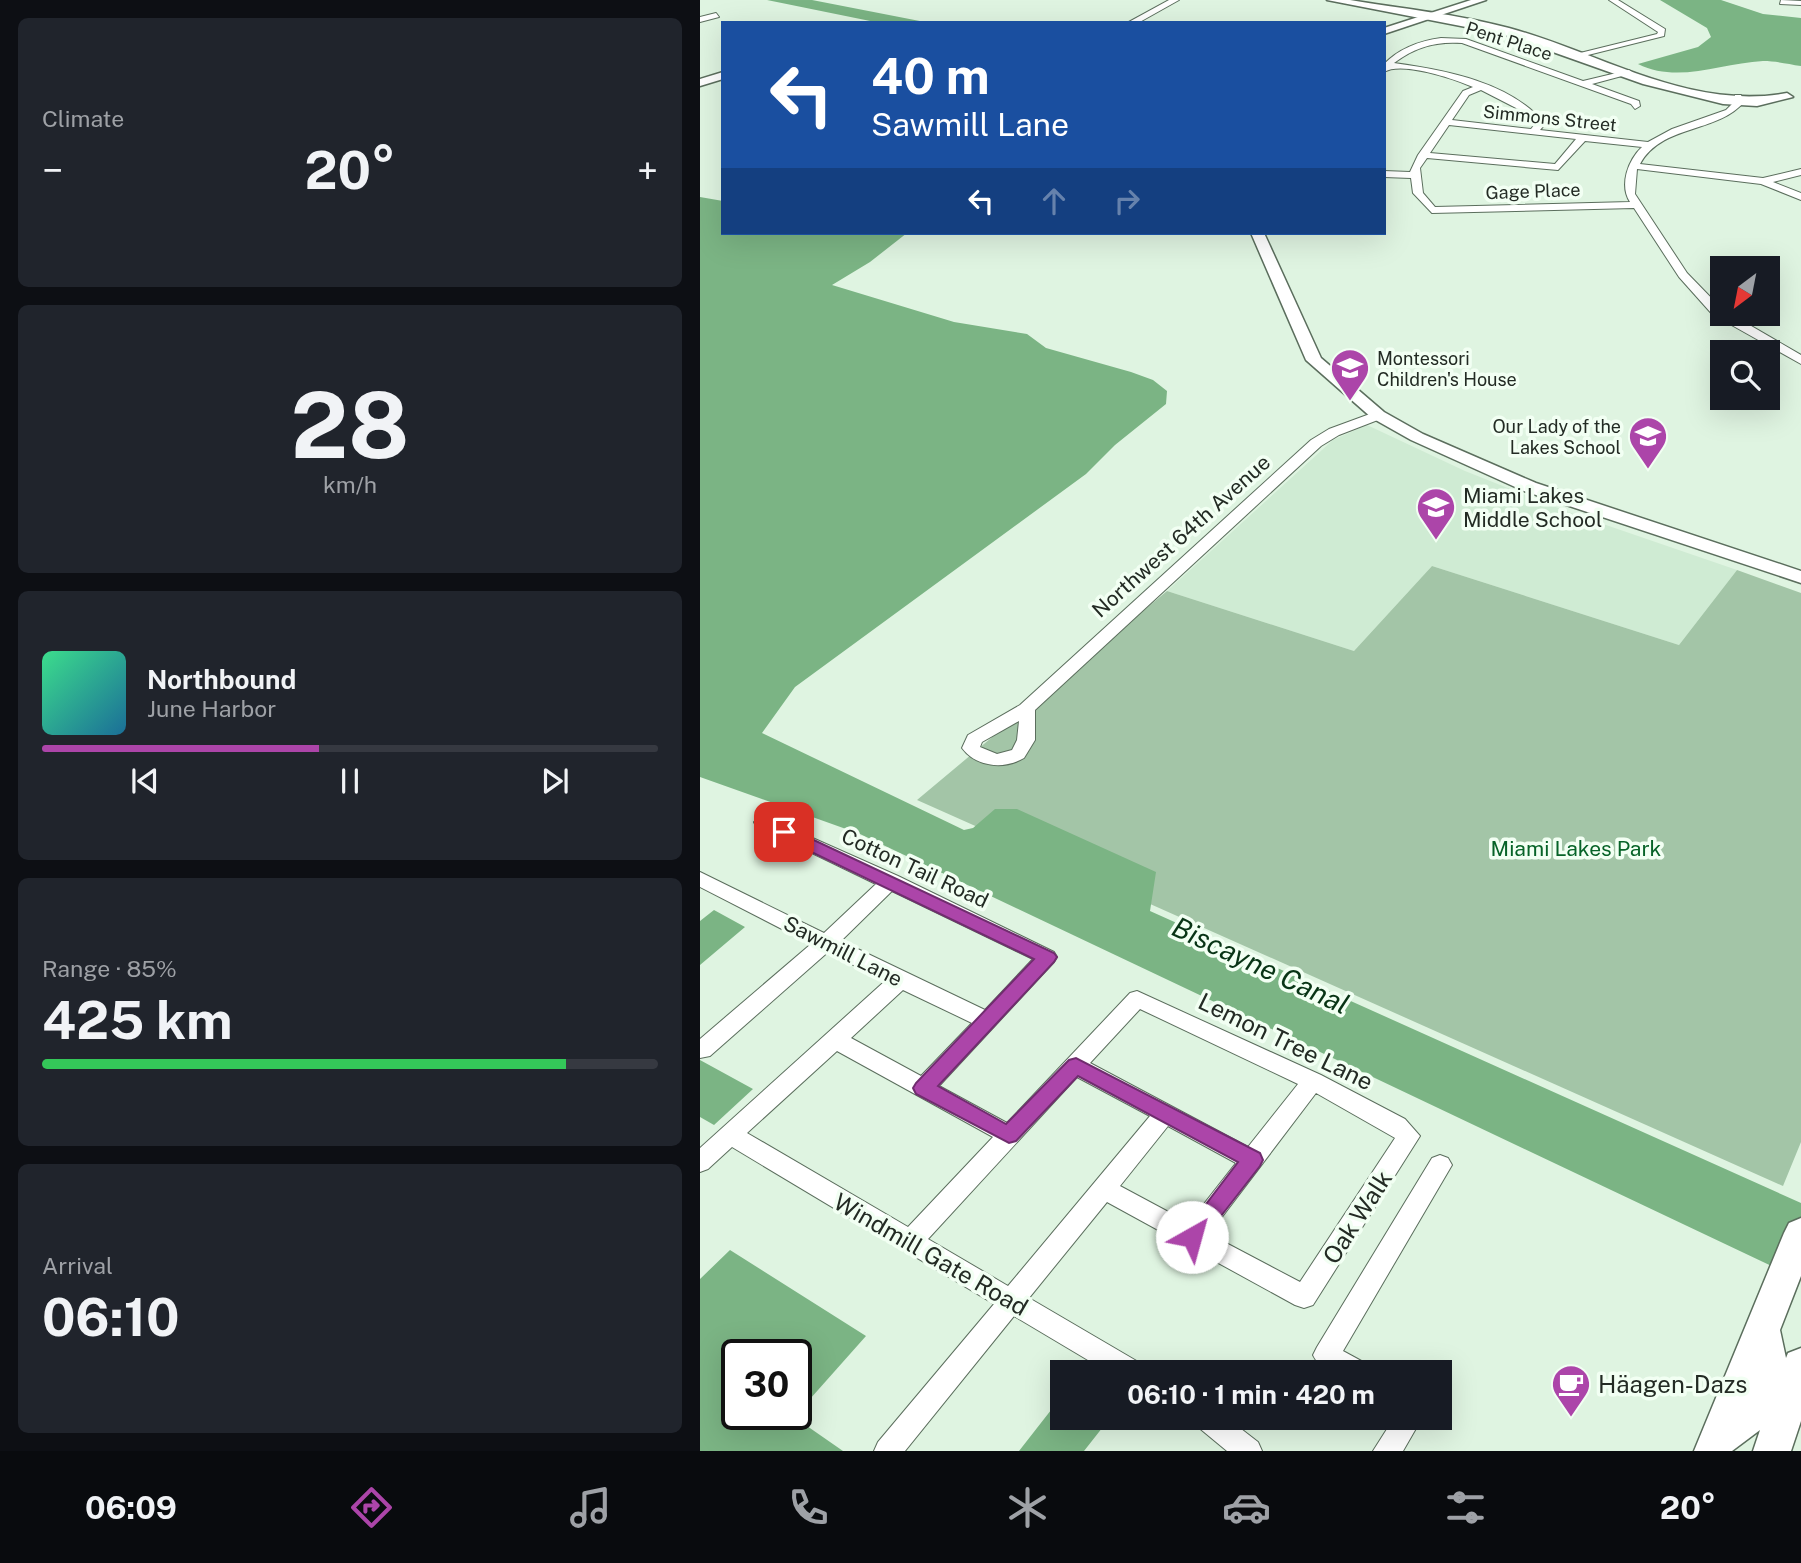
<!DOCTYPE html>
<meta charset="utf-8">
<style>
:root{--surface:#171b24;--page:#20242c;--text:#f1f3f6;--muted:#9ea1a6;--line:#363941;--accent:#ac45a9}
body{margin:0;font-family:"Public Sans",sans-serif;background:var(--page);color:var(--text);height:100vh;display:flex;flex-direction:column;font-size:26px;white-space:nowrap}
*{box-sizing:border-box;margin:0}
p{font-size:23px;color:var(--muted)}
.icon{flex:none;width:38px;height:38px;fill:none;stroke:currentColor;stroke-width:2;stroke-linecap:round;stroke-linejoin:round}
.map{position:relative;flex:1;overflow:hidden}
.side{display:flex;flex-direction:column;gap:18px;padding:18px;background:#0d0f14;width:700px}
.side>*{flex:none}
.hud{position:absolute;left:21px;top:21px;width:665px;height:214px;border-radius:0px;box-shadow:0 7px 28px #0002;background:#1a4fa0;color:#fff;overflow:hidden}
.needle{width:46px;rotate:212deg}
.buttons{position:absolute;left:1010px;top:256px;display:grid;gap:14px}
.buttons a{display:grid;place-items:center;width:70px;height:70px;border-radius:0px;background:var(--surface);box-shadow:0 7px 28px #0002;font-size:35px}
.speed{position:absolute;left:21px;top:1339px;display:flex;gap:14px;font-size:35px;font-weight:700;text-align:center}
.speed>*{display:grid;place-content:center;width:91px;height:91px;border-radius:50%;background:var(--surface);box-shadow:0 7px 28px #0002;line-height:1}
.speed .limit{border:4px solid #111;border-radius:10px;background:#fff;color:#111}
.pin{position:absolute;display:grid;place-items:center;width:60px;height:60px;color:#fff;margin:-30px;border-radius:14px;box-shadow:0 4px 10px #0006}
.me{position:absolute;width:77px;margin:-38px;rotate:38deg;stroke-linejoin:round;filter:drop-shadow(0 0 5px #0008)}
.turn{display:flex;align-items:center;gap:24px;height:147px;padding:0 35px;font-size:32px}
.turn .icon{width:91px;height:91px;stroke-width:2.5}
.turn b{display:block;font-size:49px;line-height:60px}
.lanes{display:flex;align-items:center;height:66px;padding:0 35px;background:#0003;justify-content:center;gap:35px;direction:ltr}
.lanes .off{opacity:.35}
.big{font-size:52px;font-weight:700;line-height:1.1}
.side .card{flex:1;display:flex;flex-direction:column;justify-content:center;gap:10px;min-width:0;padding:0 24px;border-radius:10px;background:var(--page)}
.side .dial{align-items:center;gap:0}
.dial b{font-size:91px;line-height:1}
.song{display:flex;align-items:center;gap:21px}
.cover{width:84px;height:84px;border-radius:10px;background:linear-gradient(135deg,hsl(150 70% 55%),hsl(200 70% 35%))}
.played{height:7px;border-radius:4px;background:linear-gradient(90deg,var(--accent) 45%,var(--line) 45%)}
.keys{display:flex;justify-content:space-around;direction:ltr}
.heat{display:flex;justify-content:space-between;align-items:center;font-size:38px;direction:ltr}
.charge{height:10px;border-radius:5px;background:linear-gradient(90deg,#34c759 85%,var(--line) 0)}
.trip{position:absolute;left:350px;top:1360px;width:402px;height:70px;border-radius:0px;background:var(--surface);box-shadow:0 7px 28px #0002;font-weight:700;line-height:70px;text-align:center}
.dock{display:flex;height:112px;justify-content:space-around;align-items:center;background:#090b0e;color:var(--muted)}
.dock .icon{width:49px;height:49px}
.dock .active{color:var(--accent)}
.dock b{font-size:32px;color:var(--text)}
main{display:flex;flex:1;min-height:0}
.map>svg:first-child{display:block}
.built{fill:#cfebd3}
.green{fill:#a3c5a7}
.water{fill:#7bb484;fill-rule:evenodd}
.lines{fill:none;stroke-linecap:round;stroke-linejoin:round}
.minor-casing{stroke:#5b6e5d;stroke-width:2}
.tertiary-casing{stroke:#5b6e5d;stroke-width:3}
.secondary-casing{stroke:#5b6e5d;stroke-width:3}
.minor{fill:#fff;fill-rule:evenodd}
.tertiary{fill:#fff;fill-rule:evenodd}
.secondary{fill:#fff;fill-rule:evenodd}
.route{fill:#ac45a9;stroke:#702d6e;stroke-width:2}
.labels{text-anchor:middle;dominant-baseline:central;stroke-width:7;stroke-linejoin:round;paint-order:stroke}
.far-street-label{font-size:18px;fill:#232b24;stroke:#f2fff3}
.far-poi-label{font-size:18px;fill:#232b24;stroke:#f2fff3;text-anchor:start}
.poi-label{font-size:21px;fill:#232b24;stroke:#f2fff3;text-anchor:start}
.street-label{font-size:21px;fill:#232b24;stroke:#f2fff3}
.park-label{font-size:21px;fill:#076328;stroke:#f2fff3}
.near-street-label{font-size:24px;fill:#232b24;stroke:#f2fff3}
.near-poi-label{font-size:24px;fill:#232b24;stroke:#f2fff3;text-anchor:start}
.near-water-label{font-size:28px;font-style:italic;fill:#083415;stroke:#f2fff3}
</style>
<main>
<section class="side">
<div class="card"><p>Climate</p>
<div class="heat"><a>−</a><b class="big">20°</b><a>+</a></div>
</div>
<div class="card dial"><b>28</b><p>km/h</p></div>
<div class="card">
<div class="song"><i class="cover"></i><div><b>Northbound</b><p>June Harbor</p></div></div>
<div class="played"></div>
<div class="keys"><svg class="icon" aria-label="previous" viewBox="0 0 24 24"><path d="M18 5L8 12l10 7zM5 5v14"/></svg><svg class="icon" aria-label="pause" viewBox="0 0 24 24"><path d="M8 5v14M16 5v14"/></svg><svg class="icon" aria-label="next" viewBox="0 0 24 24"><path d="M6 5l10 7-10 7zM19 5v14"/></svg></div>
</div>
<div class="card"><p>Range · 85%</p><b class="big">425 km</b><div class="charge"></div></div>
<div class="card"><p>Arrival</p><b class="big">06:10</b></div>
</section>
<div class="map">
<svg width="1101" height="1451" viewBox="0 0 1101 1451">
<rect width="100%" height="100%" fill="#dff4e1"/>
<path class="built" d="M667,425l98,46 106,42 166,57 -58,75 -247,-79 -78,85 -187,-60 166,-151z"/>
<path class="green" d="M732,566l247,79 58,-75 64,23v549l-18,44 -866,-386 250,-209 187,60z"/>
<path class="water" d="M67,0h45l118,23h-50z
M960,0h61l42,14 38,4v48c-13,-2 -25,-5 -38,-5 -42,2 -85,23 -125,3l60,-17 13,-10 -4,-9z
M0,197l23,4v32h184l-37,29 -38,23 122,37 73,12 19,14 85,24 22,8 14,11 -1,13 -51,41 -29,29 -291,213 -33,46 202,97 9,-2 22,-19h22l139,63 -6,39 651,292v77l-941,-446 -160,-57z
M14,910l31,17 -45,38v-44z
M0,1060l53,29 -39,36 -14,-8z
M30,1250l136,86 -72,81 49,34h-143v-172zM96,1354v60h-59v-60z
M362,1396v22h48l-26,33h-65z"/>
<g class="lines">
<g class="minor-casing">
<path id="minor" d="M469,0h10l-41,23h-11z
M909,0h9l47,29 -1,7 -88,22v-4l81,-20 1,-2z
M1081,0l20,1v4l-21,-1z
M16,13l3,4 -19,5v-5z
M741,38l25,1 117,42 46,-11 4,3 -41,11 47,17 1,5 -5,3 -4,-5 -169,-61c-26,-2 -47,4 -68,20 51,7 117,19 151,61l-5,6 108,12 24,-13 54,-19 8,-8 1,-7h6l3,7c-28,32 -82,22 -104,62l123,14 38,-9v6l-28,7 28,11v7l-40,-16 -124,-15 -2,25 52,79 35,36v4h7l72,42v9l-89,-50 -33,-37 -45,-69 -202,5 -19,-20 -2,-15 -27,-1v-6l26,1 8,-17 45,-64 10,-4c-19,-8 -71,-26 -89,-15v-8c16,-16 35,-23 57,-26zM781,90l37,19 17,15 -4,5 -79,-9 17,-25zM749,125l127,14 -21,25 -125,-11zM885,141l57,6c-14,13 -23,38 -12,55l-195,5 -12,-14 -3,-25 7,-10 131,12z
M678,411l7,4 -2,3 -44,17 -18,11 -286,264v30l-11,18c-20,12 -48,9 -62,-10l6,-13 52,-30 291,-265 18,-11zM319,721l-2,19 -5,10 -15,4 -17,-7 2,-5z
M63,816l135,60 156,76 3,5 -3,5 -115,124 68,37 123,-130 7,-2 184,84 84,44 15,17 -107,169 -9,3 -9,-3 -188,-103 -78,96 111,65 4,9h-36l-94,-56 -109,135h-31l4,-9 116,-138 -262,-157 -24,22 -8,3v-24l185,-167 -57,-29 -118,104 -10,2v-19l111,-95 -111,-57v-15l124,61 52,-49 -120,-58 -2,-4zM192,891l141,68 -48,51 -144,-69zM203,990l69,33 -51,53 -70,-38zM440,1009l158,75 -50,63 -158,-84zM137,1051l156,86 -85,90 -161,-94zM377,1077l73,39 -142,170 -80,-47zM616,1093l79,45 -95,144 -91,-48zM468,1126l68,37 -47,60 -69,-37z
M740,1155l8,3 4,7 -109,186 22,12 4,9c-20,0 -46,5 -56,-17l4,-8 115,-189z
M494,1418h33l31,24 4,9h-35l-29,-24z
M694,1418h28l-19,33h-30z"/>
</g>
<g class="tertiary-casing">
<path id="tertiary" d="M771,0h15l-102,34v-6z
M23,72v7l-23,7v-7z
M551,233h13l57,125 63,54 39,22 113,49 265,88v12l-277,-92 -113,-51 -39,-22 -66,-58z"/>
</g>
<g class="secondary-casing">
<path id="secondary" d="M627,0h23c53,9 107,14 159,28 92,25 180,83 278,65l6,4 -36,9 -34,-2 -80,-20 -141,-50z
M1101,1218v58l-21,54 6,28 2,-5 13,-5v73l-10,30h-38l7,-21 -28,21h-38l90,-218 5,-10z"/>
</g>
<use href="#minor" class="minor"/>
<use href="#tertiary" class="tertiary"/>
<use href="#secondary" class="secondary"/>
</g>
<path class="route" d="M84,826l270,127 3,4 -3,5 -116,124 68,38 63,-64 7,-2 184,95 3,7 -3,6 -60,77 -8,3 -8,-3 -3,-6 57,-75 -160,-86 -62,65 -7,2 -93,-49 -3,-6 3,-5 118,-124 -256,-123 -3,-4 3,-4z"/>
<defs>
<g id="school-pin" transform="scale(2.0125)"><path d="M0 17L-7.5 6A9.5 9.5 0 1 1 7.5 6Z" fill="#ac45a9" stroke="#f2fff3"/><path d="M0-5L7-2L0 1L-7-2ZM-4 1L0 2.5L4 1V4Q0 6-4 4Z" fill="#fff"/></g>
<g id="cafe-pin" transform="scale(2.0125)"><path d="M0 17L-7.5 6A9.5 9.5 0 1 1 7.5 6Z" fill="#ac45a9" stroke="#f2fff3"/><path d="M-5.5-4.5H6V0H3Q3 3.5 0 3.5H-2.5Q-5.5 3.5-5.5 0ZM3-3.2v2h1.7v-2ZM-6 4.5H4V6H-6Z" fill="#fff"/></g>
</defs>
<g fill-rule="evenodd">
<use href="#school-pin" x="650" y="368"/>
<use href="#school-pin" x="948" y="436"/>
<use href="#school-pin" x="736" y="507"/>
<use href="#cafe-pin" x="871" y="1384"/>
</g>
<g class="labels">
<g class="far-street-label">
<text transform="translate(809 41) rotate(18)">Pent Place</text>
<text transform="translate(850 118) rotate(6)">Simmons Street</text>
<text transform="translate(833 191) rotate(-2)">Gage Place</text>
</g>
<g class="far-poi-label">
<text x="677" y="358">Montessori<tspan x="677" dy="21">Children's House</tspan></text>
<text x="921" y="426" text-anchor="end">Our Lady of the<tspan x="921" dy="21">Lakes School</tspan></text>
</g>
<g class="poi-label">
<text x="763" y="495">Miami Lakes<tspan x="763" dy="24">Middle School</tspan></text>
</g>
<g class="street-label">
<text transform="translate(481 536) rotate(-42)">Northwest 64th Avenue</text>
<text transform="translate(215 868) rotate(25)">Cotton Tail Road</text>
<text transform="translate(143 951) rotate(27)">Sawmill Lane</text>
</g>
<g class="park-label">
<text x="876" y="848">Miami Lakes Park</text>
</g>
<g class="near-street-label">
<text transform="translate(586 1041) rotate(26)">Lemon Tree Lane</text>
<text transform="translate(657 1217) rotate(-57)">Oak Walk</text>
<text transform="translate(231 1254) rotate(30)">Windmill Gate Road</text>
</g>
<g class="near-poi-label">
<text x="898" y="1384">Häagen-Dazs</text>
</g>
<g class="near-water-label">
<text transform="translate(561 965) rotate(25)">Biscayne Canal</text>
</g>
</g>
</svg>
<div class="buttons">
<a><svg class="needle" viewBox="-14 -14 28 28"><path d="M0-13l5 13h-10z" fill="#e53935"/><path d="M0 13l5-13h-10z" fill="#9ea1a6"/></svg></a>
<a><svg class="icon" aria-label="search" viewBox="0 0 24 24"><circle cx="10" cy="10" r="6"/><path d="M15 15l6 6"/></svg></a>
</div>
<div class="speed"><div class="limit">30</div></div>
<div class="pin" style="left:84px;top:832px;background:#d93025"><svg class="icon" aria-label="arrive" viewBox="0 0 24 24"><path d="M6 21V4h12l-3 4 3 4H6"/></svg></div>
<svg class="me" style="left:492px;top:1237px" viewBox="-20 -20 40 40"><circle r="19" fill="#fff"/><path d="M0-13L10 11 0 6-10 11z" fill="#ac45a9"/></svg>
<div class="trip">06:10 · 1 min · 420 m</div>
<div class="hud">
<div class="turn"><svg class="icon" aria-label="left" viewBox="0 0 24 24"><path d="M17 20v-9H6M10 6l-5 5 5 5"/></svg><div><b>40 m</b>Sawmill Lane</div></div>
<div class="lanes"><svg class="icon" aria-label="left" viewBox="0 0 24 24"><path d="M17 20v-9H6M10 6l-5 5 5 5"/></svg><svg class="icon off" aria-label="ahead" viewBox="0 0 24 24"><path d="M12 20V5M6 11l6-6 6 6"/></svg><svg class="icon off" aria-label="right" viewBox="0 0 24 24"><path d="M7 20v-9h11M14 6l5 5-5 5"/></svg></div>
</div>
</div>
</main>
<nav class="dock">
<b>06:09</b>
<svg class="icon active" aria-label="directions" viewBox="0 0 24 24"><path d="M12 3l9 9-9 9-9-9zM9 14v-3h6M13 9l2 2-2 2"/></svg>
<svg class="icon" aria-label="music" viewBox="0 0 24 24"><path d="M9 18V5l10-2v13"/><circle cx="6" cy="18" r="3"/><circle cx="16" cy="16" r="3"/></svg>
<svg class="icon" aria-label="phone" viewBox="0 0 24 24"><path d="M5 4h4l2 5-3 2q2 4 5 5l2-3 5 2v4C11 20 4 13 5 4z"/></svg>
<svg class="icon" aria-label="climate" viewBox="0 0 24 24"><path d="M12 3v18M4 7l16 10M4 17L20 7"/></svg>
<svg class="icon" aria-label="car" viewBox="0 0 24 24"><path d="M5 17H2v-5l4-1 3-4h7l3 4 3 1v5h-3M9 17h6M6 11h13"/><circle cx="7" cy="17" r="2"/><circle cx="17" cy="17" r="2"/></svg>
<svg class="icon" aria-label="filters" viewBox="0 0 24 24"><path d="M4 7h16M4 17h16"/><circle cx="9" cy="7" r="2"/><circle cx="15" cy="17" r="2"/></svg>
<b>20°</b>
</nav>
